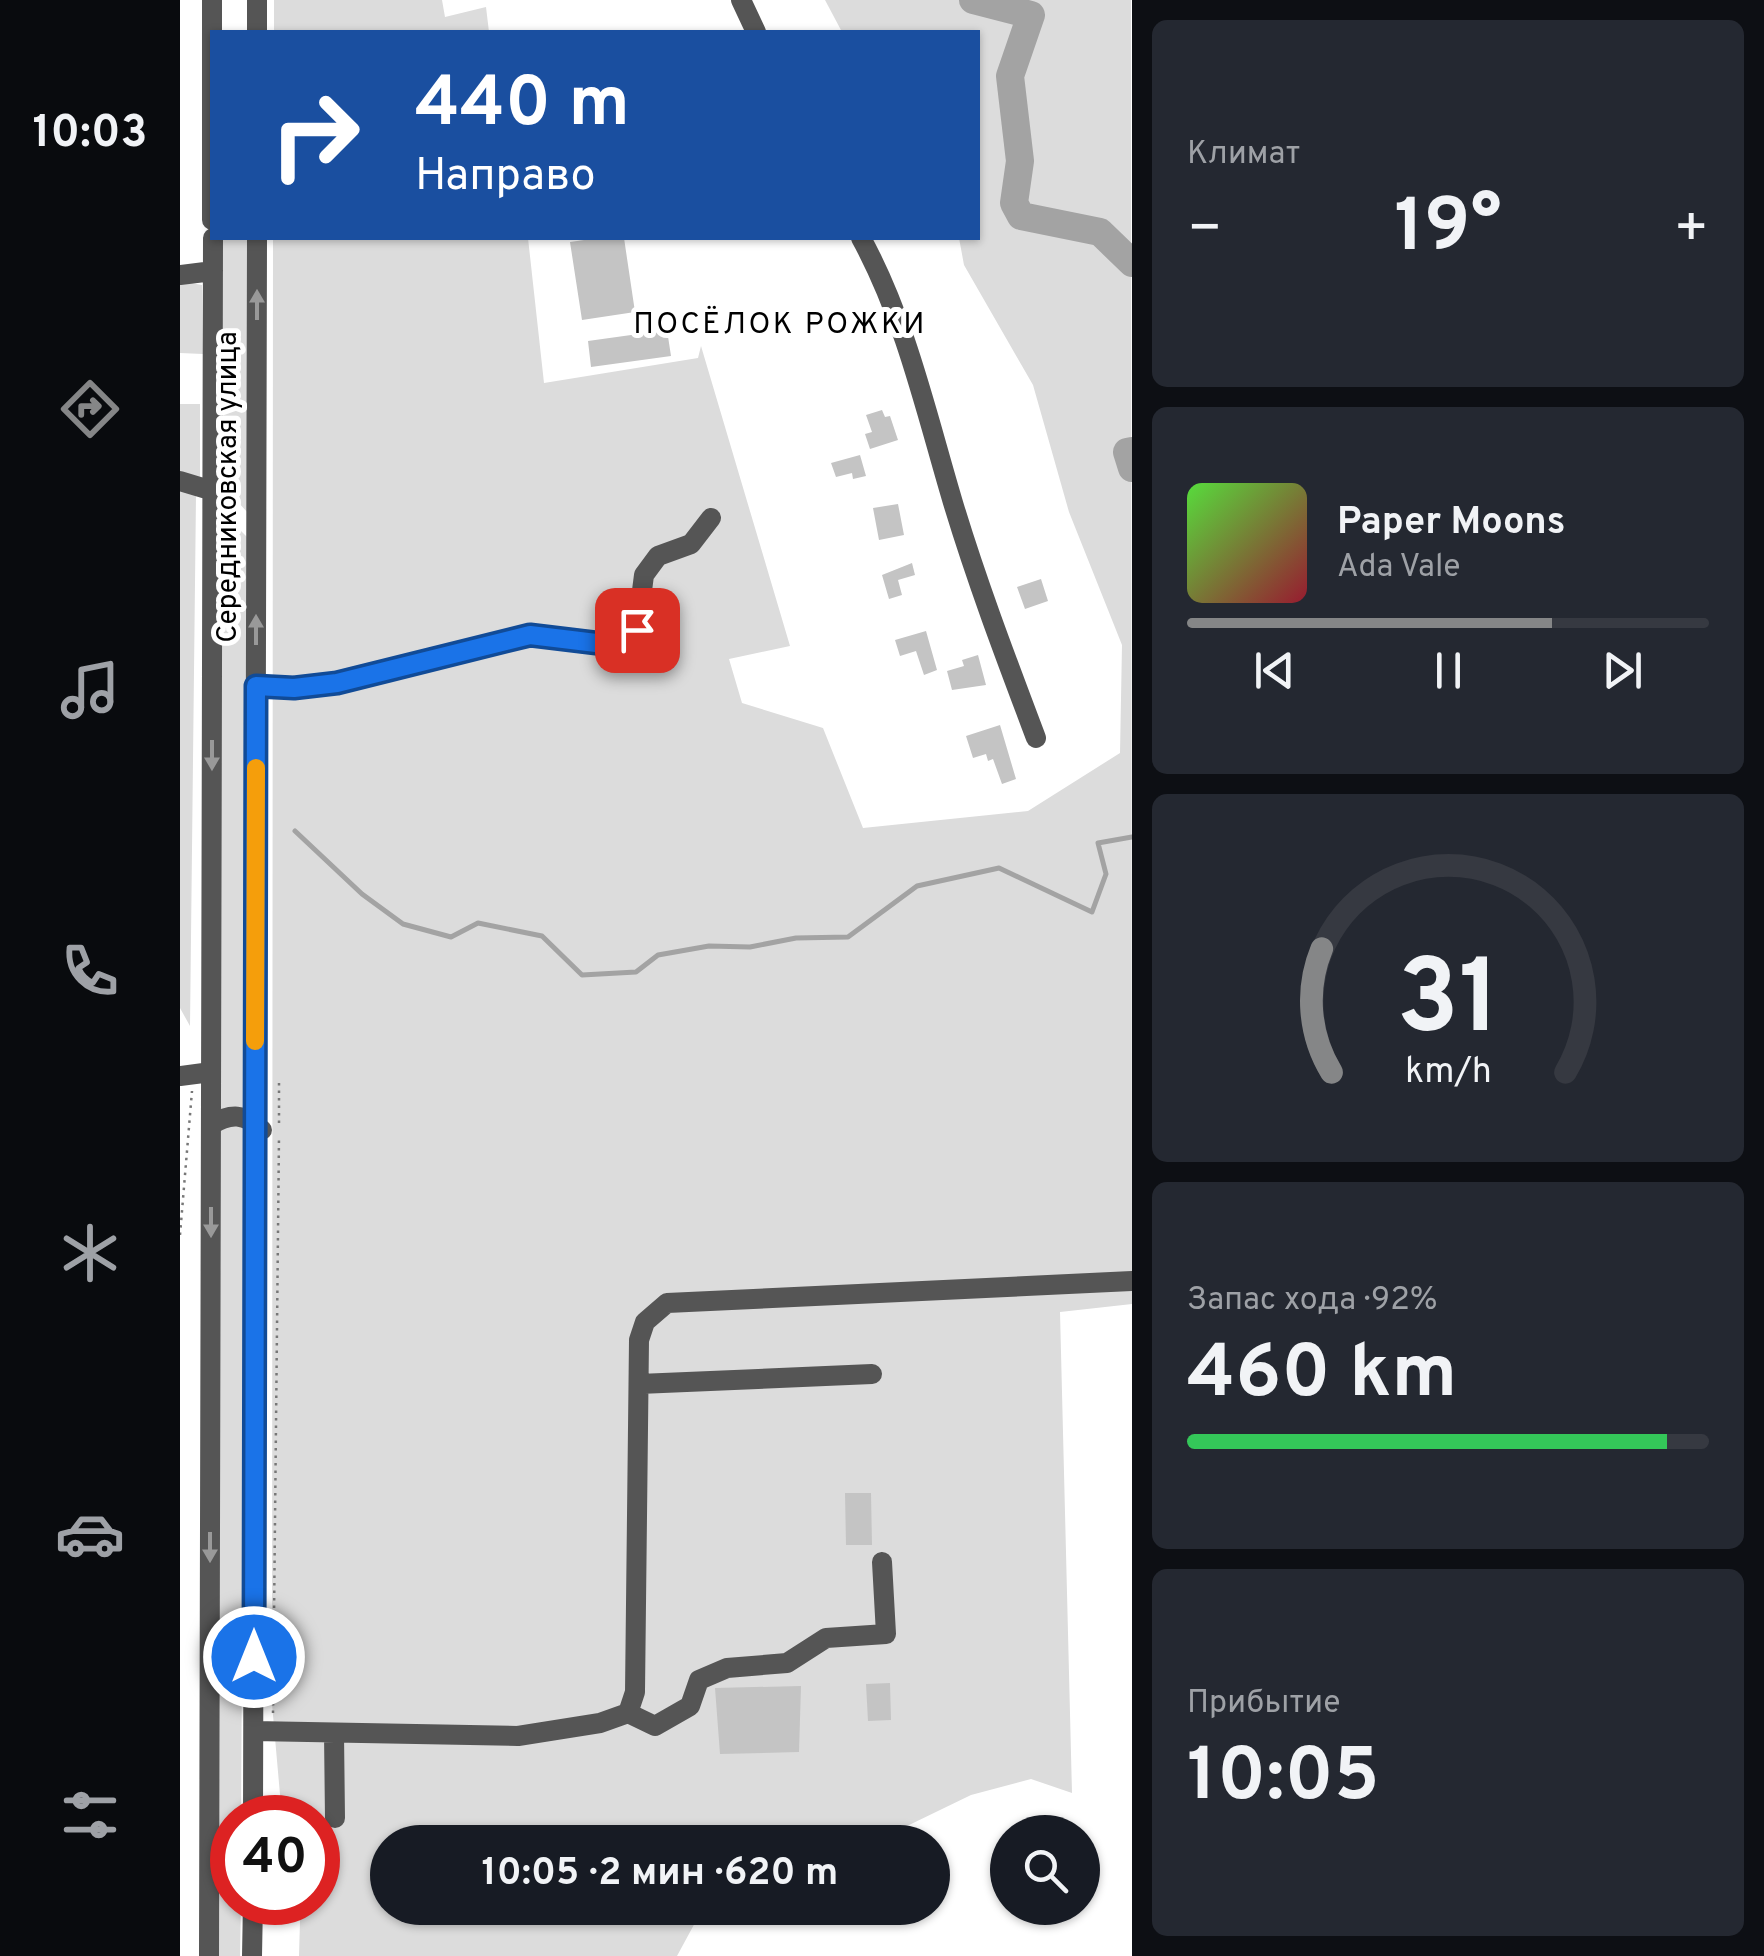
<!DOCTYPE html>
<html lang="ru">
<meta charset="utf-8">
<style>
:root{--surface:#171b24;--page:#242831;--text:#f1f3f6;--muted:#9ea1a6;--line:#363941;--accent:#858687}
body{margin:0;font-family:Overpass,sans-serif;background:var(--page);color:var(--text);height:100vh;display:flex;flex-direction:column;font-size:38px;white-space:nowrap}
*{box-sizing:border-box;margin:0}
p{font-size:32px;color:var(--muted)}
.icon{flex:none;width:55px;height:55px;fill:none;stroke:currentColor;stroke-width:2;stroke-linecap:round;stroke-linejoin:round}
.map{position:relative;flex:1;overflow:hidden}
.side{display:flex;flex-direction:column;gap:20px;padding:20px;background:#0d0f14;width:632px}
.side>*{flex:none}
.guide{position:absolute;left:30px;top:30px;width:770px;height:210px;border-radius:0px;box-shadow:0 2px 8px #0004;background:#1a4fa0;color:#fff;overflow:hidden}
.fabs{position:absolute;left:810px;top:1815px;display:grid;gap:20px}
.fabs a{display:grid;place-items:center;width:110px;height:110px;border-radius:50%;background:var(--surface);box-shadow:0 2px 8px #0004;font-size:50px}
.speed{position:absolute;left:30px;top:1795px;display:flex;gap:20px;font-size:50px;font-weight:700;text-align:center}
.speed>*{display:grid;place-content:center;width:130px;height:130px;border-radius:50%;background:var(--surface);box-shadow:0 2px 8px #0004;line-height:1}
.speed .limit{border:15px solid #d22;background:#fff;color:#111}
.pin{position:absolute;display:grid;place-items:center;width:85px;height:85px;color:#fff;margin:-42px;border-radius:20px;box-shadow:0 5px 15px #0006}
.me{position:absolute;width:110px;margin:-55px;rotate:0deg;stroke-linejoin:round;filter:drop-shadow(0 0 8px #0008)}
.turn{display:flex;align-items:center;gap:35px;height:210px;padding:0 40px;font-size:45px}
.turn .icon{width:130px;height:130px;stroke-width:2.5}
.turn b{display:block;font-size:70px;line-height:85px}
.big{font-size:75px;font-weight:700;line-height:1.1}
.side .tile{flex:1;display:flex;flex-direction:column;justify-content:center;gap:15px;min-width:0;padding:0 35px;border-radius:15px;background:var(--page)}
.side .dial{align-items:center;gap:0}
.dial svg{height:260px;overflow:visible;fill:none;stroke:var(--line);stroke-width:7;stroke-linecap:round;text-anchor:middle}
.dial text{fill:var(--text);stroke:none}
.song{display:flex;align-items:center;gap:30px}
.cover{width:120px;height:120px;border-radius:15px;background:linear-gradient(135deg,hsl(110 70% 55%),hsl(350 70% 35%))}
.played{height:10px;border-radius:5px;background:linear-gradient(90deg,var(--accent) 70%,var(--line) 70%)}
.keys{display:flex;justify-content:space-around;direction:ltr}
.heat{display:flex;justify-content:space-between;align-items:center;font-size:55px;direction:ltr}
.charge{height:15px;border-radius:8px;background:linear-gradient(90deg,#34c759 92%,var(--line) 0)}
.trip{position:absolute;left:190px;top:1825px;width:580px;height:100px;border-radius:50px;background:var(--surface);box-shadow:0 2px 8px #0004;font-weight:700;line-height:100px;text-align:center}
main{display:flex;flex:1;min-height:0}
.tabs{display:flex;flex-direction:column;width:180px;justify-content:space-around;align-items:center;background:#090b0e;color:var(--muted)}
.tabs .icon{width:70px;height:70px}
.tabs .current{color:var(--accent)}
.tabs b{font-size:45px;color:var(--text)}
.map>svg:first-child{display:block}
.green{fill:#dcdcdc}
.lines{fill:none;stroke-linecap:round;stroke-linejoin:round}
.stream{stroke:#a3a3a3;stroke-width:5}
.river{stroke:#a3a3a3;stroke-width:28}
.building{fill:#c4c4c4}
.path{stroke:#777;stroke-width:2.5;stroke-dasharray:2.5 5;stroke-linecap:butt}
.minor{stroke:#555;stroke-width:20}
.oneway{fill:#999}
.route-casing{stroke:#114b97;stroke-width:25}
.route{stroke:#1a73e8;stroke-width:18}
.slow{stroke:#f59e0b;stroke-width:18}
.labels{text-anchor:middle;dominant-baseline:central;stroke-width:10;stroke-linejoin:round;paint-order:stroke}
.street-label{font-size:28px;fill:#000;stroke:#fff}
.neighbourhood-label{font-size:30px;letter-spacing:2.5px;fill:#000;stroke:#fff}
</style>
<main>
<nav class="tabs">
<b>10:03</b>
<svg class="icon current" aria-label="directions" viewBox="0 0 24 24"><path d="M12 3l9 9-9 9-9-9zM9 14v-3h6M13 9l2 2-2 2"/></svg>
<svg class="icon" aria-label="music" viewBox="0 0 24 24"><path d="M9 18V5l10-2v13"/><circle cx="6" cy="18" r="3"/><circle cx="16" cy="16" r="3"/></svg>
<svg class="icon" aria-label="phone" viewBox="0 0 24 24"><path d="M5 4h4l2 5-3 2q2 4 5 5l2-3 5 2v4C11 20 4 13 5 4z"/></svg>
<svg class="icon" aria-label="climate" viewBox="0 0 24 24"><path d="M12 3v18M4 7l16 10M4 17L20 7"/></svg>
<svg class="icon" aria-label="car" viewBox="0 0 24 24"><path d="M5 17H2v-5l4-1 3-4h7l3 4 3 1v5h-3M9 17h6M6 11h13"/><circle cx="7" cy="17" r="2"/><circle cx="17" cy="17" r="2"/></svg>
<svg class="icon" aria-label="filters" viewBox="0 0 24 24"><path d="M4 7h16M4 17h16"/><circle cx="9" cy="7" r="2"/><circle cx="15" cy="17" r="2"/></svg>
</nav>
<div class="map">
<svg width="952" height="1956" viewBox="0 0 952 1956">
<rect width="100%" height="100%" fill="#fff"/>
<path class="green" d="M94,0h168l3,17 41,-10 3,25h-215z
M645,0h306l1,1304 -72,8 12,481 -41,-14 -60,16 -97,47h-486v66h315l-26,48h-378l1,-35 -7,-18 25,-1v-84l-36,-1 -10,-113 1,-1466h255l16,145 154,-25 3,-12 89,300 -61,13 13,44 81,25 40,100 165,-17 92,-58 2,-108 -53,-133 -36,-127 -69,-120 -5,-27h19v-206h-136z
M41,238h28v276l-27,-29z
M0,281l22,4 1,69 -23,-1z
M0,404h20v73l-20,-2z
M0,490l16,5 -6,531 -10,-18z
M41,511l28,28 -8,1278 -9,1v84l9,1 -1,53h-28z"/>
<g class="lines">
<path class="stream" d="M115,831l67,63 41,30 48,13 27,-14 64,13 40,39 54,-3 22,-17 51,-9 41,1 46,-9 52,-1 69,-51 82,-18 93,44 14,-38 -8,-31 34,-6"/>
<path class="river" d="M793,0l58,15 -21,61 10,85 -6,42 7,13 79,16 32,31
M952,451l-5,1 5,16"/>
</g>
<path class="building" d="M418,238h26l11,74 -53,8 -12,-78z
M487,330l4,26 -80,11 -3,-26z
M702,410l3,7 5,-1 8,24 -28,9 -5,-15 7,-2 -6,-17z
M680,455l6,21 -13,3 -1,-6 -16,4 -5,-14z
M718,504l6,31 -25,5 -6,-32z
M732,563l3,12 -17,5 4,15 -13,4 -7,-24z
M861,579l7,22 -23,8 -8,-22z
M746,631l11,39 -13,5 -8,-24 -16,5 -5,-16z
M798,655l8,30 -34,5 -5,-19 17,-5 -2,-6z
M820,725l16,54 -14,5 -9,-25 -5,2 -2,-7 -13,4 -7,-22z
M665,1493h26l1,52h-26z
M710,1683l1,37 -23,1 -2,-37z
M621,1686l-2,66 -79,2 -5,-66z"/>
<g class="lines">
<path class="path" d="M99,1123v-43
M0,1235l12,-144
M93,1713l6,-577"/>
<path class="minor" d="M32,0v220
M561,0l15,32
M77,32v-32
M681,238c45,82 66,178 93,268 24,79 53,155 82,232
M0,275l33,-4
M0,481l33,10
M76,686l38,2 43,-5 193,-48 91,11 16,-16 7,-55 14,-19 33,-12 20,-26
M0,1076l31,-4
M31,1125c19,-12 34,-12 51,5
M459,1384l233,-10
M448,1713l27,13 35,-20 9,-26 28,-12 60,-5 39,-25 60,-4 -4,-72
M74,1731l264,5 82,-13 28,-10 7,-21 4,-352 6,-18 22,-19 465,-22
M154,1734l1,84
M73,1818l4,-1580
M29,1956l4,-1718
M72,1956l1,-54"/>
</g>
<defs><path id="oneway-solid" d="M-6-.8H1V-3.2L6.5 0L1 3.2V.8H-6Z" transform="scale(2.5)"/></defs>
<g class="oneway">
<use href="#oneway-solid" transform="translate(77 305) rotate(-90)"/>
<use href="#oneway-solid" transform="translate(76 630) rotate(-90)"/>
<use href="#oneway-solid" transform="translate(32 755) rotate(90)"/>
<use href="#oneway-solid" transform="translate(31 1222) rotate(90)"/>
<use href="#oneway-solid" transform="translate(30 1547) rotate(90)"/>
</g>
<g class="lines">
<g class="route-casing">
<path id="route" d="M74,1657l2,-971 38,2 43,-5 193,-48 91,11 16,-16"/>
</g>
<use href="#route" class="route"/>
<path class="slow" d="M75,1041l1,-273"/>
</g>
<g class="labels">
<g class="street-label">
<text transform="translate(49 487) rotate(-90)">Середниковская улица</text>
</g>
<g class="neighbourhood-label">
<text x="600" y="325">ПОСЁЛОК РОЖКИ</text>
</g>
</g>
</svg>
<div class="fabs">
<a><svg class="icon" aria-label="search" viewBox="0 0 24 24"><circle cx="10" cy="10" r="6"/><path d="M15 15l6 6"/></svg></a>
</div>
<div class="speed"><div class="limit">40</div></div>
<div class="pin" style="left:457px;top:630px;background:#d93025"><svg class="icon" aria-label="arrive" viewBox="0 0 24 24"><path d="M6 21V4h12l-3 4 3 4H6"/></svg></div>
<svg class="me" style="left:74px;top:1657px" viewBox="-20 -20 40 40"><circle r="17" fill="#1a73e8" stroke="#fff" stroke-width="3"/><path d="M0-11L8 9 0 5-8 9z" fill="#fff"/></svg>
<div class="trip">10:05 · 2 мин · 620 m</div>
<div class="guide">
<div class="turn"><svg class="icon" aria-label="right" viewBox="0 0 24 24"><path d="M7 20v-9h11M14 6l5 5-5 5"/></svg><div><b>440 m</b>Направо</div></div>
</div>
</div>
<section class="side">
<div class="tile"><p>Климат</p>
<div class="heat"><a>−</a><b class="big">19°</b><a>+</a></div>
</div>
<div class="tile">
<div class="song"><i class="cover"></i><div><b>Paper Moons</b><p>Ada Vale</p></div></div>
<div class="played"></div>
<div class="keys"><svg class="icon" aria-label="previous" viewBox="0 0 24 24"><path d="M18 5L8 12l10 7zM5 5v14"/></svg><svg class="icon" aria-label="pause" viewBox="0 0 24 24"><path d="M8 5v14M16 5v14"/></svg><svg class="icon" aria-label="next" viewBox="0 0 24 24"><path d="M6 5l10 7-10 7zM19 5v14"/></svg></div>
</div>
<div class="tile dial"><svg viewBox="0 0 100 80">
<path d="M14 69A42 42 0 1 1 86 69"/>
<path d="M14 69A42 42 0 0 1 11 31" stroke="#858687"/>
<text x="50" y="56" font-size="32" font-weight="700">31</text>
<text x="50" y="72" font-size="11">km/h</text>
</svg></div>
<div class="tile"><p>Запас хода · 92%</p><b class="big">460 km</b><div class="charge"></div></div>
<div class="tile"><p>Прибытие</p><b class="big">10:05</b></div>
</section>
</main>
